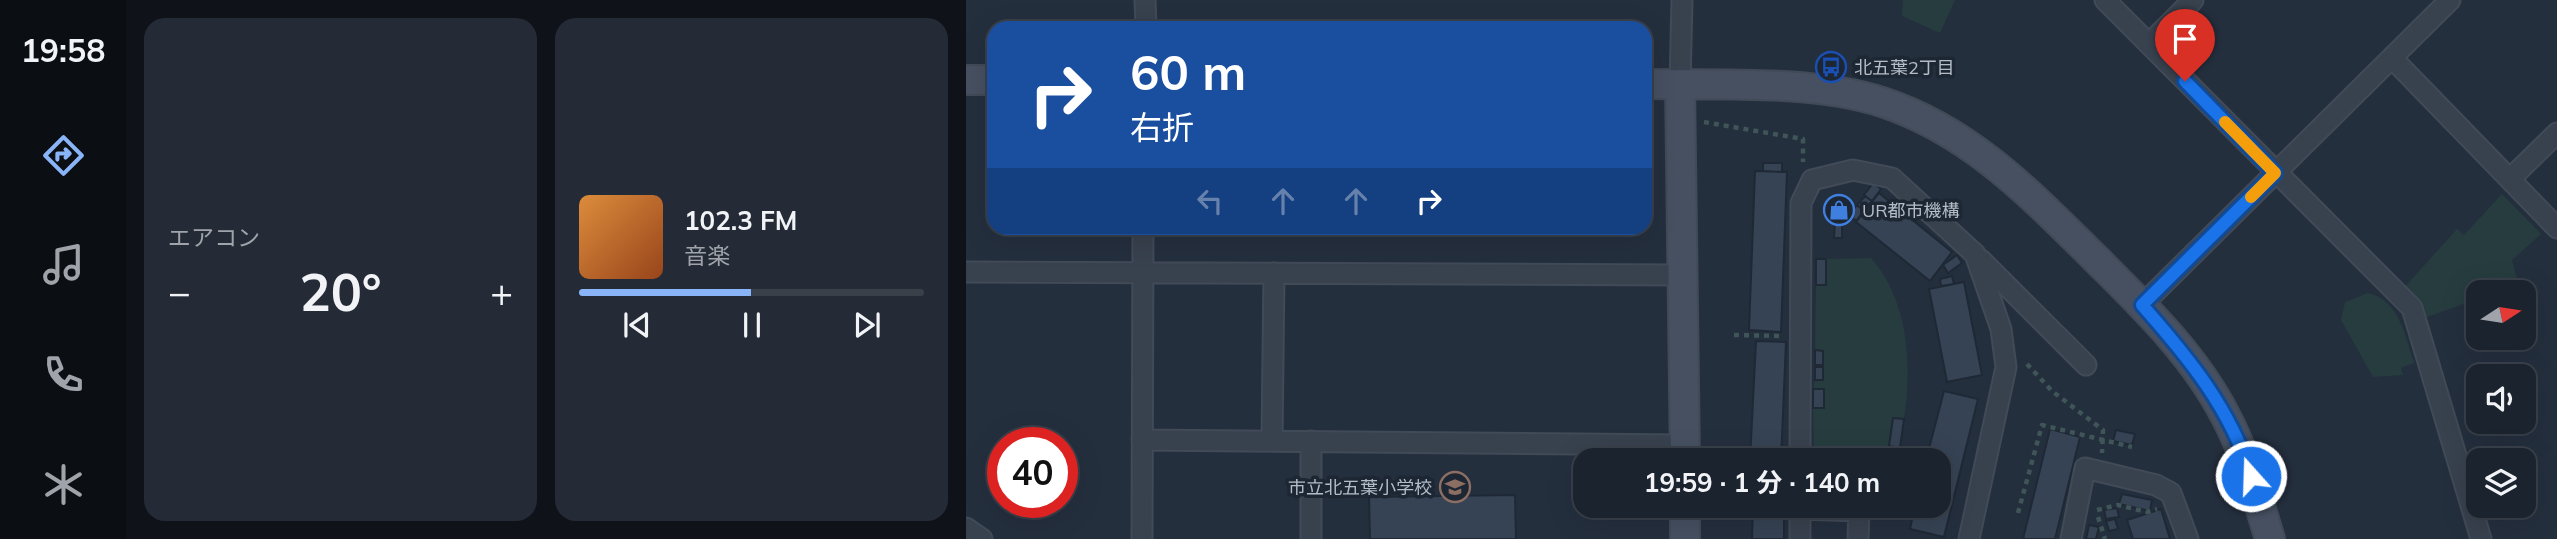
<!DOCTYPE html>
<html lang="ja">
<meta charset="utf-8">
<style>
:root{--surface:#1b232e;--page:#242b36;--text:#f1f3f6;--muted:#a0a4aa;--line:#39404a;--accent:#8ab4f8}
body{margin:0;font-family:Mulish,"Noto Sans JP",sans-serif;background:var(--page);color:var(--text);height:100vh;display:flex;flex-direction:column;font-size:26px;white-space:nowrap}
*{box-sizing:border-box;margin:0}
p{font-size:23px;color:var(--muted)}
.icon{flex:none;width:38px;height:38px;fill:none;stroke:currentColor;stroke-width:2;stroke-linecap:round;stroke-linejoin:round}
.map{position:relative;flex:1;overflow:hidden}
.drawer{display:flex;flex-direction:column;gap:18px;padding:18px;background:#0f1319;width:840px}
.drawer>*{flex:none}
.top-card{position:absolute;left:21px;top:21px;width:665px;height:214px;border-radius:21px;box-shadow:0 7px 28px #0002,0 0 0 2px var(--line);background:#1a4fa0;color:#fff;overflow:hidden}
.needle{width:46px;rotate:78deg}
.fabs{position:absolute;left:1500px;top:280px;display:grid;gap:14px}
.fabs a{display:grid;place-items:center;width:70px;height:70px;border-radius:14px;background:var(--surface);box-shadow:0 7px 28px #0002,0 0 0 2px var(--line);font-size:35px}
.speed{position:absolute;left:21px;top:427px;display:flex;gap:14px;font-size:35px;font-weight:700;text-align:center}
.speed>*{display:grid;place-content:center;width:91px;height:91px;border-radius:50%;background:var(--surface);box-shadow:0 7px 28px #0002,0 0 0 2px var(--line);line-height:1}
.speed .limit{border:10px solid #d22;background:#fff;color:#111}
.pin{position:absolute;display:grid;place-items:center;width:60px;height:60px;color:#fff;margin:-72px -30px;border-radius:50% 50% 50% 0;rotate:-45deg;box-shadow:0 0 7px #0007}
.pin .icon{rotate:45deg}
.me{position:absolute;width:77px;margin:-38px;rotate:340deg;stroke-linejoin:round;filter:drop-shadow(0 0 5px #0008)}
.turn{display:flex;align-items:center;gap:24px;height:147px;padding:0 28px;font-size:32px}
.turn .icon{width:91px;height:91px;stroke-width:2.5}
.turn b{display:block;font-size:49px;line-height:60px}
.lanes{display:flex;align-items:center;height:66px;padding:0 28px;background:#0003;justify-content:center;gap:35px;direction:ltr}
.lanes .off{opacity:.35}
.big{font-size:52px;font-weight:700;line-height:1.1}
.drawer .widget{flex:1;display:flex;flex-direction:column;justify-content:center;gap:10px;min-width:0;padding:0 24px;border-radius:21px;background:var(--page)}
.song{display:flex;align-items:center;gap:21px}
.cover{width:84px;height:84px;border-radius:10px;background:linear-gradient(135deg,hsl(30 70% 55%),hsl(20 70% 35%))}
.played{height:7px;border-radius:4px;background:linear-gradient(90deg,var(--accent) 50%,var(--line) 50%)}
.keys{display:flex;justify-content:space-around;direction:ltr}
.heat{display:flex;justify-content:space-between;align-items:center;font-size:38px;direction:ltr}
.drawer .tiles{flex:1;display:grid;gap:18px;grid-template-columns:repeat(2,1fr)}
.trip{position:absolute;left:607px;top:448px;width:378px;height:70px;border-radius:21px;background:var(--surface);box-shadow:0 7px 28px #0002,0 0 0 2px var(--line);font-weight:700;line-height:70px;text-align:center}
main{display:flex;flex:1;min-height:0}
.dock{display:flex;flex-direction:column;width:126px;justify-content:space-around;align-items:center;background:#0b0e12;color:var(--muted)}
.dock .icon{width:49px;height:49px}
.dock .active{color:var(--accent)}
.dock b{font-size:32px;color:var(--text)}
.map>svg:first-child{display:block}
.green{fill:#263c3f}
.building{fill:#364354;stroke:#1f2835;stroke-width:2}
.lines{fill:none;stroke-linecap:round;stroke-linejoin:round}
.street-casing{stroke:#414a57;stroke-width:23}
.secondary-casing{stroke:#414a57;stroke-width:32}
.path{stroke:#3f5557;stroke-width:4.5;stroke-dasharray:5 5;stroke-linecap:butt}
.street{stroke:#38414e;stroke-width:19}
.secondary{stroke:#465061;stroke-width:28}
.route-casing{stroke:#114b97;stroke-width:18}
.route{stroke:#1a73e8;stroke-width:12}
.slow{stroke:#f59e0b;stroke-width:12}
.labels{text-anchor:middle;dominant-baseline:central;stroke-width:7;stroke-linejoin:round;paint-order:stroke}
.poi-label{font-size:18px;fill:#b4bcc9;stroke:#1d2633;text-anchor:start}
</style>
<main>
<nav class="dock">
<b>19:58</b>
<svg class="icon active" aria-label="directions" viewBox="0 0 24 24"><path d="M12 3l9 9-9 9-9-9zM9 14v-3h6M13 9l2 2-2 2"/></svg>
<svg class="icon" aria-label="music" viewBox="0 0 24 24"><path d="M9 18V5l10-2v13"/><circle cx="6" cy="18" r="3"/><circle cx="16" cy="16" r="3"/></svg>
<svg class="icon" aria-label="phone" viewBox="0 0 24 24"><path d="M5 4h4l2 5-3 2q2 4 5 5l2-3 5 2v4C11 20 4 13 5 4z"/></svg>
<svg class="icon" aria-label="climate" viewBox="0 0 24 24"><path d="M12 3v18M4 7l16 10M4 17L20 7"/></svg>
</nav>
<section class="drawer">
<div class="tiles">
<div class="widget"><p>エアコン</p>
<div class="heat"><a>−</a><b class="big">20°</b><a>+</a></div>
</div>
<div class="widget">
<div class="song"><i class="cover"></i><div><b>102.3 FM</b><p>音楽</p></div></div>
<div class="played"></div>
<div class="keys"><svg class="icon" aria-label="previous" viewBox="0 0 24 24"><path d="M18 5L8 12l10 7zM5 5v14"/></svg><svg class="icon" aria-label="pause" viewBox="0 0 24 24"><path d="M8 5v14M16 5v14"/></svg><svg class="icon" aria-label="next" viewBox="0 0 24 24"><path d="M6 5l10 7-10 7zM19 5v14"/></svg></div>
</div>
</div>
</section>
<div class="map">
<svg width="1591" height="539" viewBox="0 0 1591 539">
<rect width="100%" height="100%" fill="#242f3e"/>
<path class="green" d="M937,0h52l-15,33 -38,-17z
M1536,194l39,40 -29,26 7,26 -19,6h-22v7l-54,19 -22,-28 55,-61 7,6z
M905,258c38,43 41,107 33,161l-11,-1 -4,28 11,2 -2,12h-84l-1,-52h11l-11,-19 2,-9 8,-1v-28l-8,-1 1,-65h10v-26z
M1402,293c32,8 37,43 46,70l-13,5 2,7 -30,2 -32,-57 4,-18z"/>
<path class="building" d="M797,163h19v9l-19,-1z
M789,171l32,1 -6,160 -32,-2z
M907,183l8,6 -9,12 -8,-6z
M913,193l73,59 -22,29 -74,-59z
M899,196l7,5 -8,10 -7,-6z
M869,202h8v16h-8z
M891,205l7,6 -8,10 -7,-6z
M869,221h7v17h-8z
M991,255l5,8 -14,10 -5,-8z
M850,259h10v26h-10z
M986,276l2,8 -13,2 -1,-7z
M998,282l18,93 -35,7 -18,-93z
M790,341l30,1 -5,118h-31z
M849,350l8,1v14h-8z
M849,367h8v13h-8z
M847,389h11v19h-11z
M978,391l34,8 -34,138 -34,-8 5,-23h24v-46h-13z
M927,418l11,1 -4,29 -11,-2z
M1084,429l30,8 -25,102h-32z
M1150,430l19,4 -3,11 -19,-4z
M1156,494l30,6 -2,11 -31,-7z
M549,495l1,44h-146l-1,-42z
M1151,508l2,9 -13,2 -2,-9z
M1195,509l9,30h-37l-6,-19z
M787,511l31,1v27h-32z
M1149,519l3,10 -9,2 -3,-10z
M1123,525l10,2 -3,12h-10z"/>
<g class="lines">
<g class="street-casing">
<path id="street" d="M179,0l1,28
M1139,0l307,308 69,231
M1183,44l44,-44
M1426,58l165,170
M714,84l2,-84
M1544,179l47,-46
M1015,260l105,105
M0,272l717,3
M1176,305l308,-305
M176,440l543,5
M306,441l2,-168
M345,441v98
M834,460l1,-257 11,-23 41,-10 39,8 83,76 26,75 5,38 -37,172
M834,509l59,2 -1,28
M0,528l16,11
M176,539l1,-311
M834,539v-33
M1105,539l14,-71 71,17 15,8 17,46"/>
</g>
<g class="secondary-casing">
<path id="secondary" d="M0,80h28
M679,84c72,1 169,-4 237,18 89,29 150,94 215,158 47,47 97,95 128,155 21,39 32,82 45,124
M714,84l5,376
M719,539v-33"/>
</g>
<path class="path" d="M738,122l99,17v23
M768,335l48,1
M1061,364l25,27 51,39 -1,23
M1131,510l21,-5 29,7 10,-3
M1052,513l24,-88 90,22
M1132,517l7,22"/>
<use href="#street" class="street"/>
<use href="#secondary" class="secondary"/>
</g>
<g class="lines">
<g class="route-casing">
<path id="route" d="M1219,81l90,92 -133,132c46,52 89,104 109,171"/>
</g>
<use href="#route" class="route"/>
<path class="slow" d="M1259,122l50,51 -24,24"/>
</g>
<defs>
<g id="bus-ring" transform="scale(1.575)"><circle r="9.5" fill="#1d2633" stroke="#1a4fb4" stroke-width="1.5"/><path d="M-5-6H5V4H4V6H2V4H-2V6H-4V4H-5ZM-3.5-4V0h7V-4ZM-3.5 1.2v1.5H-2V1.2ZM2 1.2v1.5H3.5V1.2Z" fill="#1a4fb4"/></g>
<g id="shop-ring" transform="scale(1.575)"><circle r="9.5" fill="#1d2633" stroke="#3f7fe0" stroke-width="1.5"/><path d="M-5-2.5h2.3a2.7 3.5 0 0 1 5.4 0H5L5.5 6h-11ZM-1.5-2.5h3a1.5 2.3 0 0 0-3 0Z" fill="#3f7fe0"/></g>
<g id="school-ring" transform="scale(1.575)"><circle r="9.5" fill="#1d2633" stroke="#8d6e63" stroke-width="1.5"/><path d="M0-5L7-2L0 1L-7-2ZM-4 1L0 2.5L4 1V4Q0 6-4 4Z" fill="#8d6e63"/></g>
</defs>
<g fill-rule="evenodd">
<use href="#bus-ring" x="865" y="67"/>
<use href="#shop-ring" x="873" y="210"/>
<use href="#school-ring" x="489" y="487"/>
</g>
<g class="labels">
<g class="poi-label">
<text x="888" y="67">北五葉2丁目</text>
<text x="896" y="210">UR都市機構</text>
<text x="466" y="487" text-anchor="end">市立北五葉小学校</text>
</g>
</g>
</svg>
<div class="fabs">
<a><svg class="needle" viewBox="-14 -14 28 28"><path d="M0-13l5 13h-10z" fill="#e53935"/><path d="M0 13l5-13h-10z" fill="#a0a4aa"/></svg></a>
<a><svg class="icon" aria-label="sound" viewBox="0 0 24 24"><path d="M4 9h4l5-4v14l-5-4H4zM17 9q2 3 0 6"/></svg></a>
<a><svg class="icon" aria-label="layers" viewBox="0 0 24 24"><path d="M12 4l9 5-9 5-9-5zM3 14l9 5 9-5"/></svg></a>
</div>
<div class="speed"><div class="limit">40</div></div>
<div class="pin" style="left:1219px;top:81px;background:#d93025"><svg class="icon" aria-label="arrive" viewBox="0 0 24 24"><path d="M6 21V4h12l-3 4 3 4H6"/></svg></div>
<svg class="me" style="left:1285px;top:476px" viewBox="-20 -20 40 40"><circle r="17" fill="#1a73e8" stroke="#fff" stroke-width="3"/><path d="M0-11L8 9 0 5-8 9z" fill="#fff"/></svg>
<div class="trip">19:59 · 1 分 · 140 m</div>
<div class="top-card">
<div class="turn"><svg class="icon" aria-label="right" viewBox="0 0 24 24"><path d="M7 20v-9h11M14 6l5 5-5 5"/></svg><div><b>60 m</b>右折</div></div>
<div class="lanes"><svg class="icon off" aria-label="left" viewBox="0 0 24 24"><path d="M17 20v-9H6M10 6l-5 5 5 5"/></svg><svg class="icon off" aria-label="ahead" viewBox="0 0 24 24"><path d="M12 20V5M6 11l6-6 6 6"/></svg><svg class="icon off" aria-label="ahead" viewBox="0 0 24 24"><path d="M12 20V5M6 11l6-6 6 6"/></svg><svg class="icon" aria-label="right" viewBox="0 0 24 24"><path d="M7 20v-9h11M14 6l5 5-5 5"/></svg></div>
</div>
</div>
</main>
